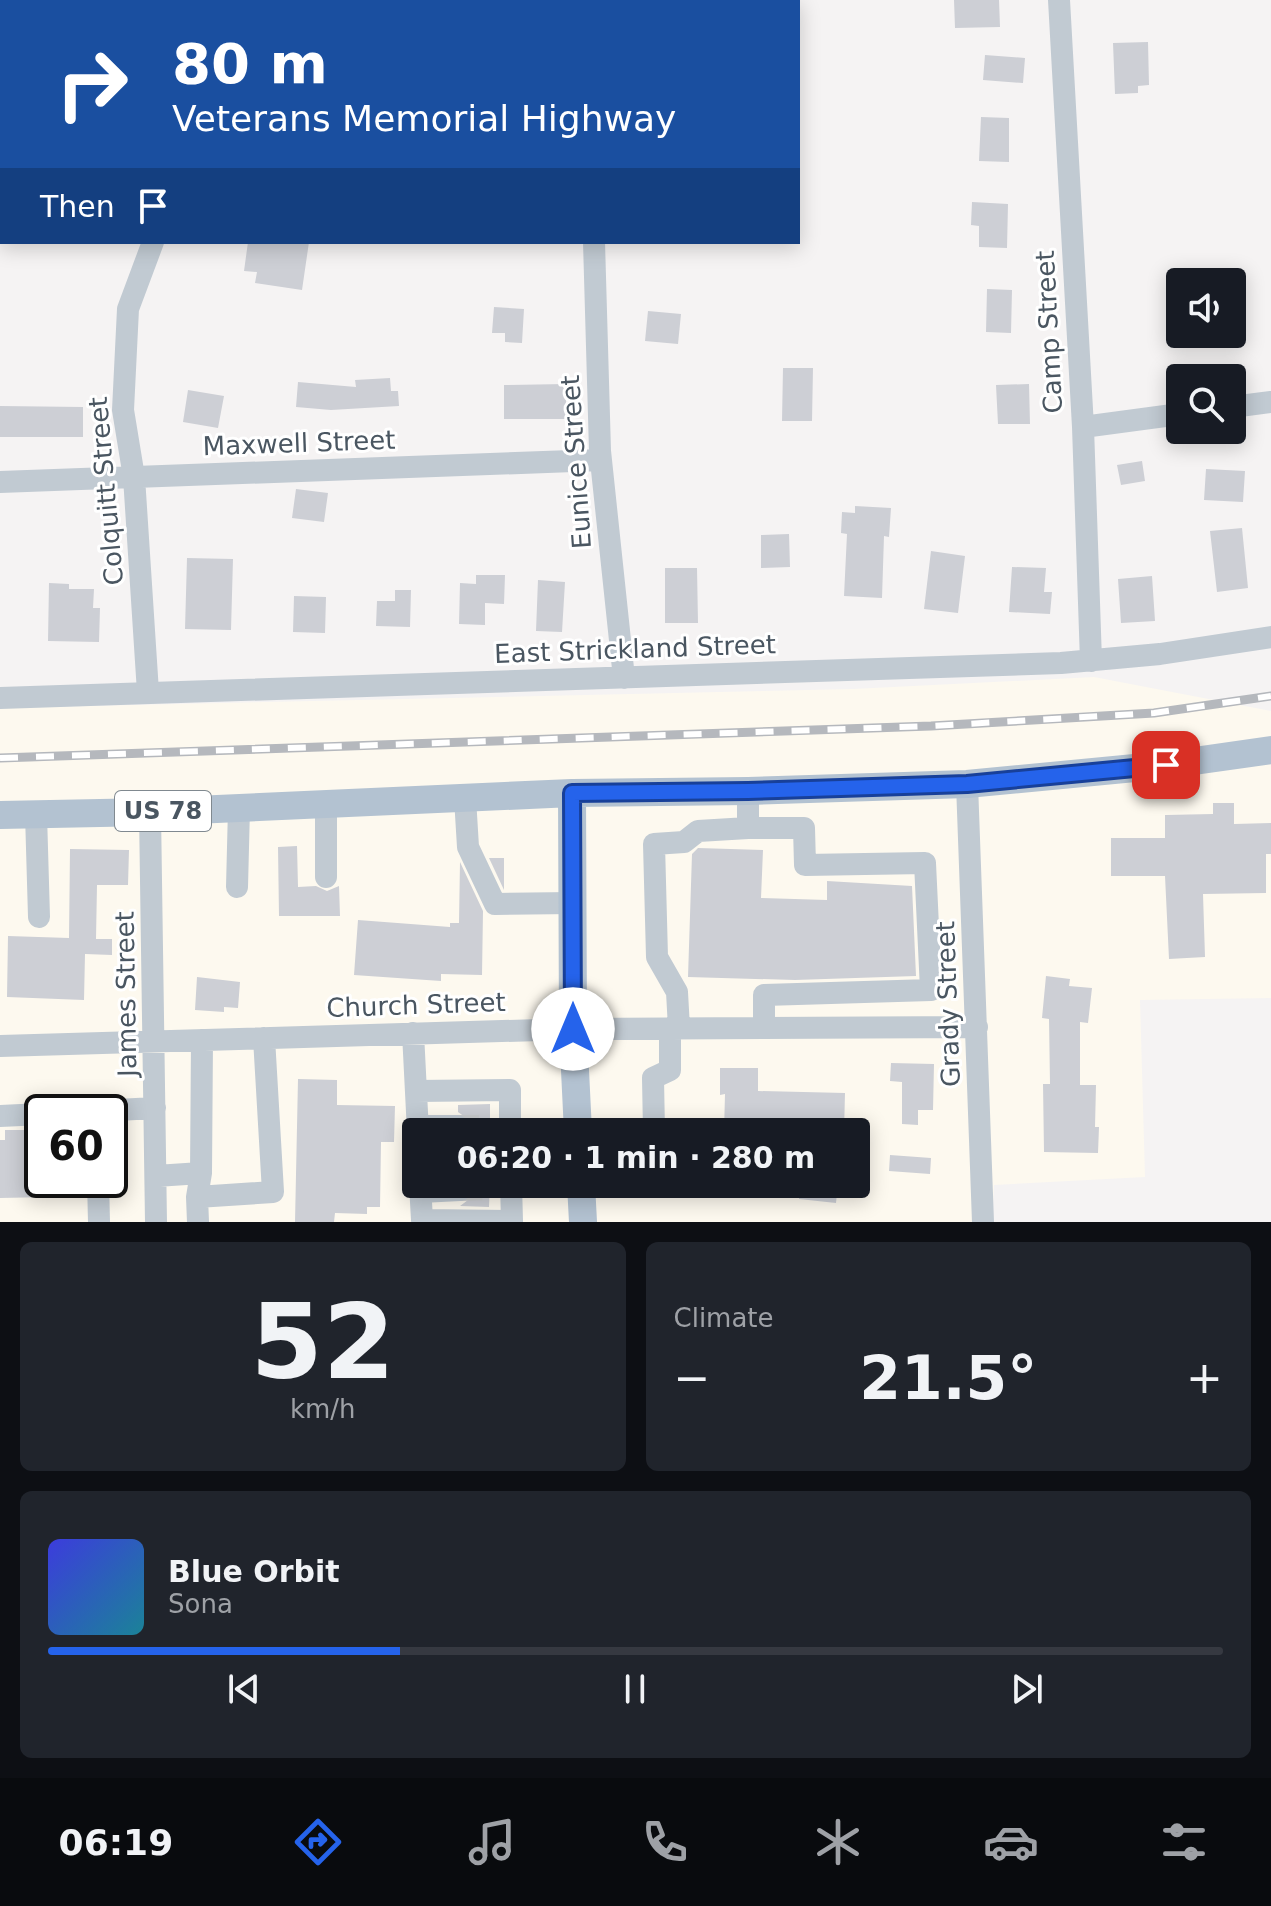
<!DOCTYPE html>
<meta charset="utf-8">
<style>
:root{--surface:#171b24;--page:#20242c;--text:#f1f3f6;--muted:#9ea1a6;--line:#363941;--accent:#2563eb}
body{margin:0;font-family:"DejaVu Sans",sans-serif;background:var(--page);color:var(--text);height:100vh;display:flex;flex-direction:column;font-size:30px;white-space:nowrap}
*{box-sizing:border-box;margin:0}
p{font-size:26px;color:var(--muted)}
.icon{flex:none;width:44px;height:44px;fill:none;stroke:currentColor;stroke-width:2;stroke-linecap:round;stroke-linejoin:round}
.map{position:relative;height:1222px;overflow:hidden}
.panel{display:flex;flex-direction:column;gap:20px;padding:20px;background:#0d0f14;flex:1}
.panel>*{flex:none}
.top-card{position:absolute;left:0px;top:0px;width:800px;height:244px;box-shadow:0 4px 20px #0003;background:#1a4fa0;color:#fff;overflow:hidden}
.fabs{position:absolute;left:1166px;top:268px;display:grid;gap:16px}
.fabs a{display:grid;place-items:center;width:80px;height:80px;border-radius:8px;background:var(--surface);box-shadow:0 4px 20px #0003;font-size:40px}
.speed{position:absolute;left:24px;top:1094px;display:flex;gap:16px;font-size:40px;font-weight:700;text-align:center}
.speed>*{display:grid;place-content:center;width:104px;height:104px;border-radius:50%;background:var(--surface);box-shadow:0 4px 20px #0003;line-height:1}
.speed .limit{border:4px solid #111;border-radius:12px;background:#fff;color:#111}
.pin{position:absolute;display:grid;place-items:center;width:68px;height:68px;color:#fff;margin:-34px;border-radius:16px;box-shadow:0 4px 12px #0006}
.me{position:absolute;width:88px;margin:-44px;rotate:0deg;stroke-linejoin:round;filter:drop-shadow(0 0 6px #0008)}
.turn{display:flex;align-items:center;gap:28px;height:168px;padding:0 40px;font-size:36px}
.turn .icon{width:104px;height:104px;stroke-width:2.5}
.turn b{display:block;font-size:56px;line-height:68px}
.then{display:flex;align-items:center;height:76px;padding:0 40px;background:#0003;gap:16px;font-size:30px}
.big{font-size:60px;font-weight:700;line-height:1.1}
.panel .tile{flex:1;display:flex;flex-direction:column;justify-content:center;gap:12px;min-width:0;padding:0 28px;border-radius:12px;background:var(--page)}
.panel .dial{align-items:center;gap:0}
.dial b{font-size:104px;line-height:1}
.song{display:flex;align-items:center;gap:24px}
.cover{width:96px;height:96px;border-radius:12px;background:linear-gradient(135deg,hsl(240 70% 55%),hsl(190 70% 35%))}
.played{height:8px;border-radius:4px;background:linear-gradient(90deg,var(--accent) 30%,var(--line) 30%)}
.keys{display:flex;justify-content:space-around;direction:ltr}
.heat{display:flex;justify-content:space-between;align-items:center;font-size:44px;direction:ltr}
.panel .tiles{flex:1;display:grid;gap:20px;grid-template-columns:1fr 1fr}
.tile:last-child{grid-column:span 2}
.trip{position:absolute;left:402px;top:1118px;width:468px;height:80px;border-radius:8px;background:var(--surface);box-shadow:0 4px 20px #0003;font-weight:700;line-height:80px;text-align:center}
.tab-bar{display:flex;height:128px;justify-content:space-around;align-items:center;background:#090b0e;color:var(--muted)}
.tab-bar .icon{width:56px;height:56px}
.tab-bar .active{color:var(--accent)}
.tab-bar b{font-size:36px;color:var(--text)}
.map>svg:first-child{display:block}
.commercial{fill:#fdf9ef;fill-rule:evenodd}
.building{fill:#cdcfd5}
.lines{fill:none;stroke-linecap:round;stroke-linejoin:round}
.minor-tunnel{stroke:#caccce;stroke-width:22;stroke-dasharray:22 11;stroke-linecap:butt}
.minor{stroke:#c1cad2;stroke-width:22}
.major{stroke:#b3c2d1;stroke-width:28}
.rail-casing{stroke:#b5b8bd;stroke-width:9}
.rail{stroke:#fff;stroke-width:6;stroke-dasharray:18;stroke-linecap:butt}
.route-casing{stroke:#184099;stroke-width:20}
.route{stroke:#2563eb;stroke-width:14}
.labels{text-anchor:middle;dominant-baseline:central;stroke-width:6;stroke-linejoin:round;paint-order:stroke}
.shield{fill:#fff;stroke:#808990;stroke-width:2}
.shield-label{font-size:24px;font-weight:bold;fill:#4a5661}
.street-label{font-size:26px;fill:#4a5661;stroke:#fff}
</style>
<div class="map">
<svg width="1271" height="1222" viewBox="0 0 1271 1222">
<rect width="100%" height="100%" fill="#f5f3f3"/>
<path class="commercial" d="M1094,677l177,34v287l-131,2 5,177 -151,8 -2,37h-992v-514l853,-19zM42,1112h68v68h-68zM416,1132h440v52h-440z"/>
<path class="building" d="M954,0h45l1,27 -45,1z
M1148,42l1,43 -11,1v7l-23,1 -2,-51z
M985,55l40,3 -2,25 -40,-3z
M981,117l28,1v44l-30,-1z
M972,202l36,2 -1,44 -28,-1v-21l-8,-1z
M248,242h61l-7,48 -47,-7 2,-11 -13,-1z
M987,289l25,1 -1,43 -25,-1z
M494,307l30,2 -2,34 -17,-1v-9h-13z
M648,311l33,3 -3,30 -33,-3z
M783,368h30l-1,53h-30z
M390,378l1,13h7l1,15 -68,4 -35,-3 2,-25 58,5 -1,-7z
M566,384v35h-62v-34z
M1029,384l1,40h-32l-2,-39z
M188,390l36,6 -6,32 -35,-6z
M0,406l83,1v30h-83z
M1142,461l3,20 -24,4 -4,-20z
M1206,469l39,2 -2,31 -39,-2z
M296,489l32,4 -4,29 -32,-4z
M855,506l36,2 -2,29 -5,-1 -2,62 -38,-2 3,-62 -6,-1 1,-21 13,1z
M1242,528l6,60 -31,4 -7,-61z
M789,534l1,33 -29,1v-33z
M931,551l34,5 -7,57 -34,-4z
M187,558l46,1 -2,71 -46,-1z
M1012,567l34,1 -2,24h8l-2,22 -41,-2z
M665,568h32l1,55h-33z
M476,575h29l-1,29 -19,-1v22l-26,-1 1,-41 16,1z
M1152,576l3,45 -34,2 -3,-44z
M538,580l27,2 -3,50 -26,-1z
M49,583l20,1v5h25l-1,19h7l-1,34 -51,-1z
M395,590h16l-1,37 -34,-1 1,-25h18z
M294,596l32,1 -1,36 -32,-1z
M1213,803h21v21l37,-1v31h-5v39l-63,1 2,63 -36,2 -4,-83h-54v-38h54v-23l48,-1z
M297,846l1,41 18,-1 11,5 12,-5 1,30h-61l-1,-69z
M698,848l65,2 -2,48 66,2v-19l85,5 4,90 -121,4 -107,-3 4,-123z
M70,849l59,1 -1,35h-31l-1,54h16v16l-27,-1 -1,46 -77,-3 1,-61 61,2z
M489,858h15v32z
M460,862l23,49 -1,64 -41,-1v7l-87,-6 4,-55 92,7v-4h9z
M1046,976l24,3 -1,7 23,2 -4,35 -8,-1v63h16l-1,42h4l-1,26 -54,-1 -1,-68h7l-1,-65 -7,-1z
M197,977l43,5 -2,26 -14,-1v5l-29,-2z
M891,1063l43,1 -1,46h-15v15l-16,-1v-42l-12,-1z
M720,1068h38v23l87,2 -1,39h-120l1,-38 -5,1z
M298,1079l39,1v25l58,1 -1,36h-13l-1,65h-13v7l-32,-1 -1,9h-39z
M490,1104v28h-20l-1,-12 -11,-8v-7z
M5,1130h23v8l14,-1v43h7v17l-49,1v-58h5z
M890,1155l41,3 -1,16 -41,-3z
M472,1184h18l-1,23 -29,-1 12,-9z
M801,1184h37l-2,19 -37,-4z"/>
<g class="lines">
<path class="minor-tunnel" d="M457,1126h33
M460,1190l29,-1"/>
<path class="minor" d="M1059,0l24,427 8,234
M277,2l1,-2
M594,242l6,209 24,227
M1232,407l39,-5
M1083,427l97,-13
M0,482l600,-22
M148,692l-14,-215 -11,-67 5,-101 25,-67
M0,698l1061,-35 99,-9 111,-17
M967,784l16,438
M748,791v37h56l1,37 120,-2 6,127 -167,5v33
M465,798l3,49 27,57 78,-1
M150,812l6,410
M36,814l3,103
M326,877v-73
M237,887l2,-79
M679,1028l-2,-36 -20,-35 -3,-113 30,-2 14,-11 50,-3
M413,1033l5,99
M0,1046l573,-17 404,-2
M416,1091l94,-1v42
M79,1112l76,-4
M0,1116l42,-2
M418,1126h39
M654,1132l-1,-54 17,-8v-42
M201,1173l1,-133
M156,1176l45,-3 -4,24 76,-5 -9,-154
M98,1180l1,42
M420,1184l2,36 90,1 -1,-37
M421,1192l39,-2
M197,1197l1,25"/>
<path class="major" d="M572,793l1,236 5,103
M0,815l150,-3 422,-19 176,-2 219,-7 199,-19 105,-15
M581,1184l2,38"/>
<g class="rail-casing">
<path id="rail" d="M0,758l931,-32 223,-13 117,-17"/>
</g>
<use href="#rail" class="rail"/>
</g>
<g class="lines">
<g class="route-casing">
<path id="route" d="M573,1029l-1,-236 176,-2 219,-7 199,-19"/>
</g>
<use href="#route" class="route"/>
</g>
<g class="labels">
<rect class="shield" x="115" y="791" width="96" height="40" rx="6"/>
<g class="shield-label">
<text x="163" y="811">US 78</text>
</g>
<g class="street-label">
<text transform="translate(1049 332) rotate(-93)">Camp Street</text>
<text transform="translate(299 443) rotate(-2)">Maxwell Street</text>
<text transform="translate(576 462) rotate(-94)">Eunice Street</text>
<text transform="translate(106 491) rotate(-95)">Colquitt Street</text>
<text transform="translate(635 649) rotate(-2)">East Strickland Street</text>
<text transform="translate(126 994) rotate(-91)">James Street</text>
<text transform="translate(948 1004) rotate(-92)">Grady Street</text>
<text transform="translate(416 1005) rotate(-2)">Church Street</text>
</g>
</g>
</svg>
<div class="fabs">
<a><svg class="icon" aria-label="sound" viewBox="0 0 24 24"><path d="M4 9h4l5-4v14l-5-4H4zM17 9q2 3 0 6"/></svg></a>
<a><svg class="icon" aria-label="search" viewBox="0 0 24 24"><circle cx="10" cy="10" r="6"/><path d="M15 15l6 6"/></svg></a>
</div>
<div class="speed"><div class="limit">60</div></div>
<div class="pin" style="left:1166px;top:765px;background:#d93025"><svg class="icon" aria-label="arrive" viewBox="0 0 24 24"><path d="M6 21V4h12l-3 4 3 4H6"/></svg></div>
<svg class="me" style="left:573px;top:1029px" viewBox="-20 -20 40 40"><circle r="19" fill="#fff"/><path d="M0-13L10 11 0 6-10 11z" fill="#2563eb"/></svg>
<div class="trip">06:20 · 1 min · 280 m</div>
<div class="top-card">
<div class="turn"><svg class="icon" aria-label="right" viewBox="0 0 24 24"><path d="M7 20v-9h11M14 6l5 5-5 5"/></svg><div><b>80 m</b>Veterans Memorial Highway</div></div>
<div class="then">Then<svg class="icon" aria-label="arrive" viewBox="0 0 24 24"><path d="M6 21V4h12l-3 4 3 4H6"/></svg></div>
</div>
</div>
<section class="panel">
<div class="tiles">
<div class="tile dial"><b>52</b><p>km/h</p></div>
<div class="tile"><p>Climate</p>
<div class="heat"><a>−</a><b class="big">21.5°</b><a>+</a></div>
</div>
<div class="tile">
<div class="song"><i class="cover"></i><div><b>Blue Orbit</b><p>Sona</p></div></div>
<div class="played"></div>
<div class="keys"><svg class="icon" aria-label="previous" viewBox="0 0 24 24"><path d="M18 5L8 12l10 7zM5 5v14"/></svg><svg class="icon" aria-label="pause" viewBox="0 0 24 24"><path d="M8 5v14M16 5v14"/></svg><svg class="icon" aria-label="next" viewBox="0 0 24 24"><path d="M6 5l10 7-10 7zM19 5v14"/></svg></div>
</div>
</div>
</section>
<nav class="tab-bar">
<b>06:19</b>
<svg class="icon active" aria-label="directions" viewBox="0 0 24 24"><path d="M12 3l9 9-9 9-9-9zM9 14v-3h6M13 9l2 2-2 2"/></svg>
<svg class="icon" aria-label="music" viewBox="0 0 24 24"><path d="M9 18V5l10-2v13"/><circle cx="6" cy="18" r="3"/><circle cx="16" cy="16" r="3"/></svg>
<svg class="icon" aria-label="phone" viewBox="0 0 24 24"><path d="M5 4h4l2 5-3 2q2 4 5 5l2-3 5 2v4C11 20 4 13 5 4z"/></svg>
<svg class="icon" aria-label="climate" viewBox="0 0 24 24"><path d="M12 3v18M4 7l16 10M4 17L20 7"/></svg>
<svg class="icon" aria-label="car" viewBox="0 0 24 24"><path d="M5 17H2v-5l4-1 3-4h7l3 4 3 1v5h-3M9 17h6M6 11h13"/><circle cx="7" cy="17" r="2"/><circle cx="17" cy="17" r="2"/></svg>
<svg class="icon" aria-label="filters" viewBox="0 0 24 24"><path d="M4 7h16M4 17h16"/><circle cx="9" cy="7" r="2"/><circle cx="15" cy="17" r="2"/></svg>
</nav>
